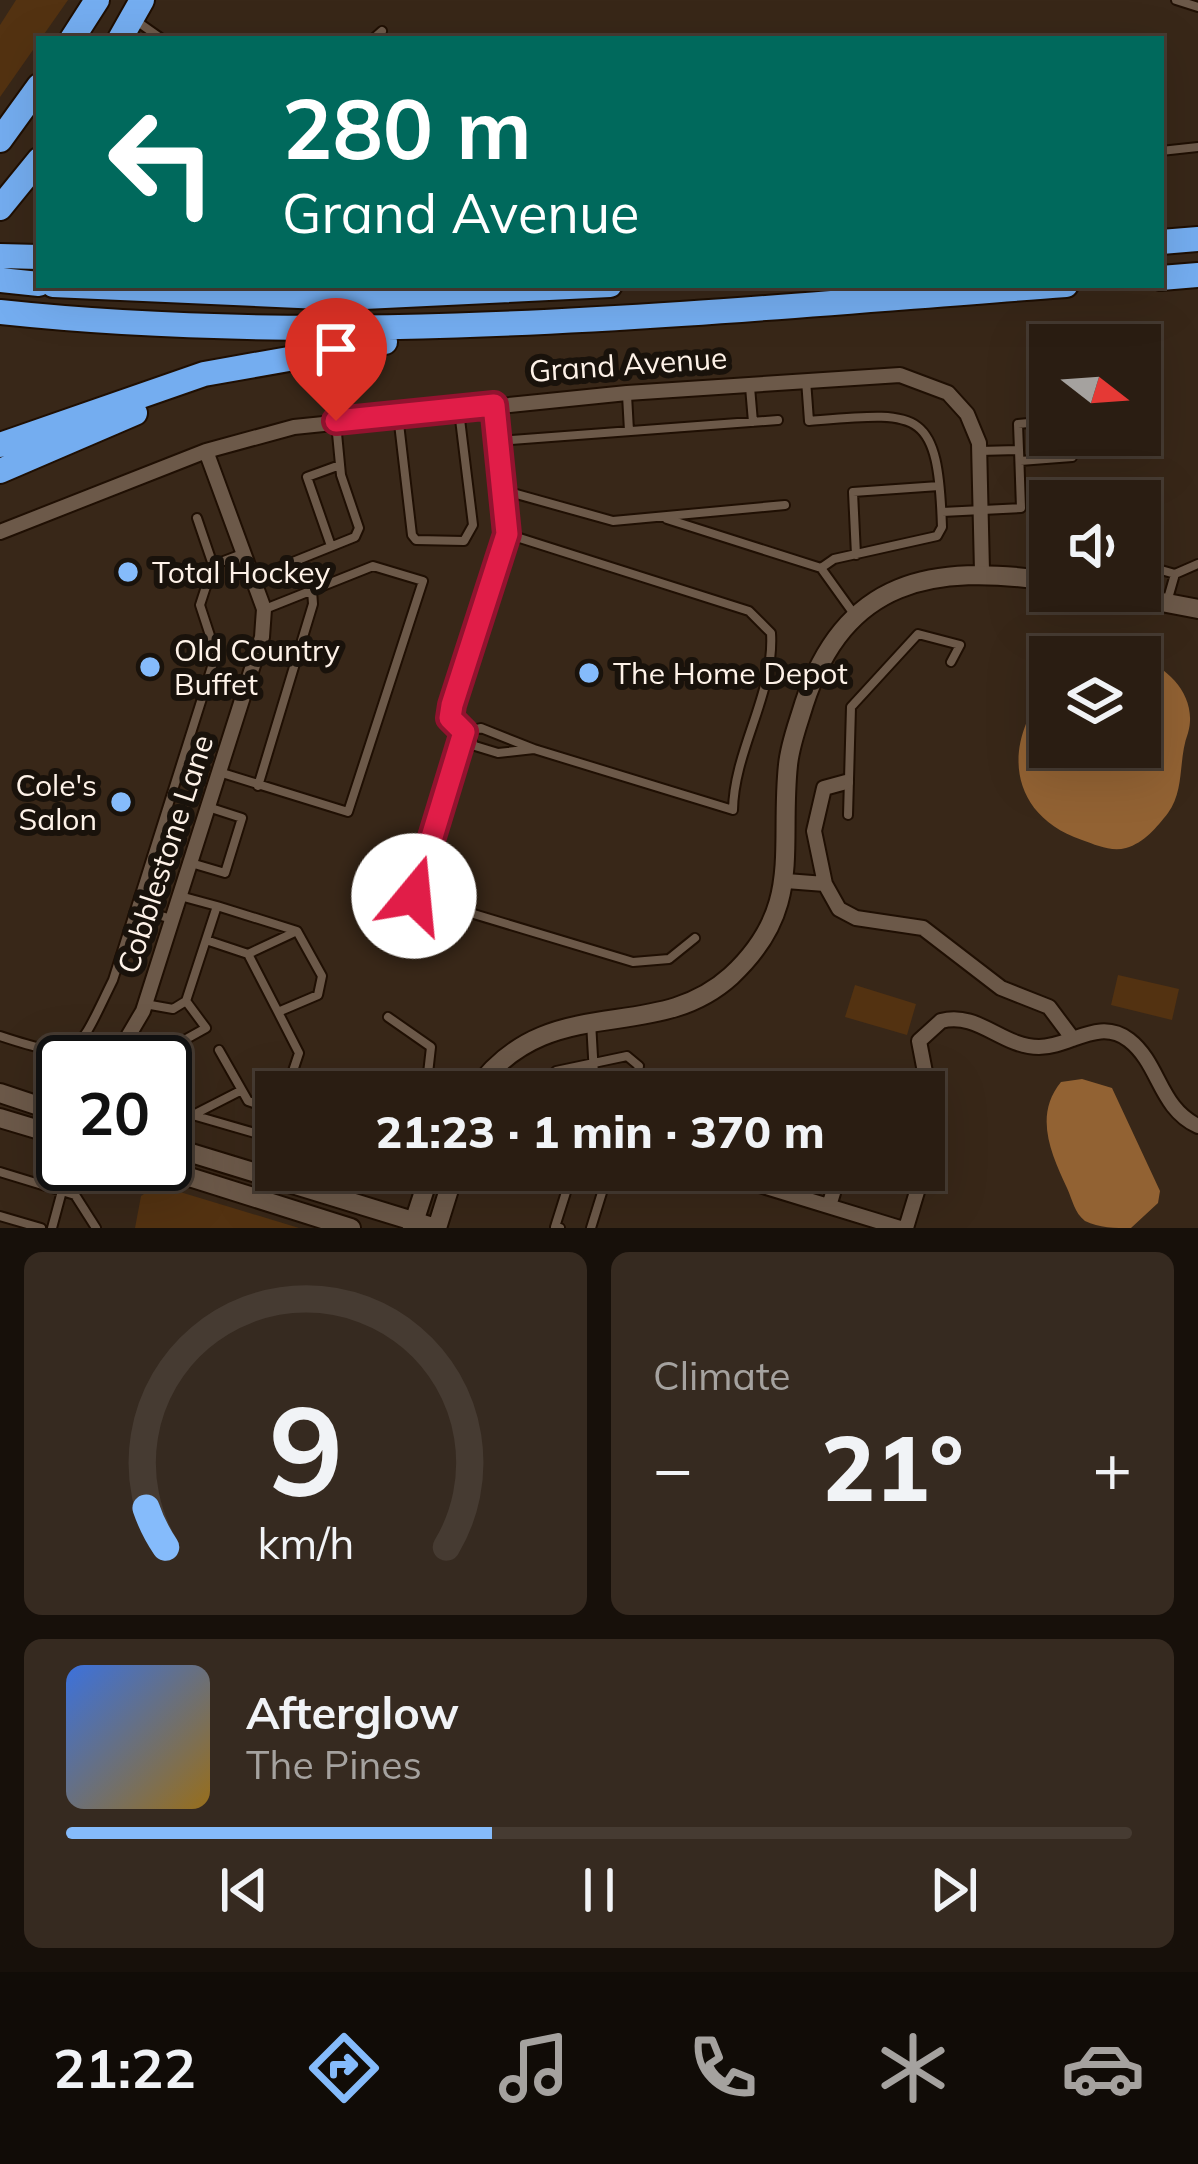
<!DOCTYPE html>
<meta charset="utf-8">
<style>
:root{--surface:#2a1d12;--page:#362a20;--text:#f1f3f6;--muted:#a5a29f;--line:#463b32;--accent:#85bbfb}
body{margin:0;font-family:Mulish,sans-serif;background:var(--page);color:var(--text);height:100vh;display:flex;flex-direction:column;font-size:45px;white-space:nowrap}
*{box-sizing:border-box;margin:0}
p{font-size:39px;color:var(--muted)}
.icon{flex:none;width:66px;height:66px;fill:none;stroke:currentColor;stroke-width:2;stroke-linecap:round;stroke-linejoin:round}
.map{position:relative;height:1228px;overflow:hidden}
.side{display:flex;flex-direction:column;gap:24px;padding:24px;background:#17100a;flex:1}
.side>*{flex:none}
.hud{position:absolute;left:36px;top:36px;width:1128px;height:252px;border-radius:0px;box-shadow:0 12px 48px #0002,0 0 0 3px var(--line);background:#00695c;color:#fff;overflow:hidden}
.needle{width:78px;rotate:107deg}
.buttons{position:absolute;left:1029px;top:324px;display:grid;gap:24px}
.buttons a{display:grid;place-items:center;width:132px;height:132px;border-radius:0px;background:var(--surface);box-shadow:0 12px 48px #0002,0 0 0 3px var(--line);font-size:60px}
.speed{position:absolute;left:36px;top:1035px;display:flex;gap:24px;font-size:60px;font-weight:700;text-align:center}
.speed>*{display:grid;place-content:center;width:156px;height:156px;border-radius:50%;background:var(--surface);box-shadow:0 12px 48px #0002,0 0 0 3px var(--line);line-height:1}
.speed .limit{border:6px solid #111;border-radius:18px;background:#fff;color:#111}
.pin{position:absolute;display:grid;place-items:center;width:102px;height:102px;color:#fff;margin:-123px -51px;border-radius:50% 50% 50% 0;rotate:-45deg;box-shadow:0 0 12px #0007}
.pin .icon{rotate:45deg}
.me{position:absolute;width:132px;margin:-66px;rotate:17deg;stroke-linejoin:round;filter:drop-shadow(0 0 9px #0008)}
.turn{display:flex;align-items:center;gap:42px;height:252px;padding:0 48px;font-size:54px}
.turn .icon{width:156px;height:156px;stroke-width:2.5}
.turn b{display:block;font-size:84px;line-height:102px}
.big{font-size:90px;font-weight:800;line-height:1.1}
.side .card{flex:1;display:flex;flex-direction:column;justify-content:center;gap:18px;min-width:0;padding:0 42px;border-radius:18px;background:var(--page)}
.side .dial{align-items:center;gap:0}
.dial svg{height:312px;overflow:visible;fill:none;stroke:var(--line);stroke-width:7;stroke-linecap:round;text-anchor:middle}
.dial text{fill:var(--text);stroke:none}
.song{display:flex;align-items:center;gap:36px}
.cover{width:144px;height:144px;border-radius:18px;background:linear-gradient(135deg,hsl(220 70% 55%),hsl(40 70% 35%))}
.played{height:12px;border-radius:6px;background:linear-gradient(90deg,var(--accent) 40%,var(--line) 40%)}
.keys{display:flex;justify-content:space-around;direction:ltr}
.heat{display:flex;justify-content:space-between;align-items:center;font-size:66px;direction:ltr}
.side .tiles{flex:1;display:grid;gap:24px;grid-template-columns:1fr 1fr}
.card:last-child{grid-column:span 2}
.trip{position:absolute;left:255px;top:1071px;width:690px;height:120px;border-radius:0px;background:var(--surface);box-shadow:0 12px 48px #0002,0 0 0 3px var(--line);font-weight:800;line-height:120px;text-align:center}
.menu{display:flex;height:192px;justify-content:space-around;align-items:center;background:#110c07;color:var(--muted)}
.menu .icon{width:84px;height:84px}
.menu .selected{color:var(--accent)}
.menu b{font-size:54px;color:var(--text)}
.map>svg:first-child{display:block}
.green{fill:#533211}
.water{fill:#926233}
.lines{fill:none;stroke-linecap:round;stroke-linejoin:round}
.lane-casing{stroke:#1f0f03;stroke-width:12}
.street-casing{stroke:#1f0f03;stroke-width:18}
.secondary-casing{stroke:#1f0f03;stroke-width:22}
.highway-casing{stroke:#1f0f03;stroke-width:28}
.path{stroke:#9e8f83;stroke-width:3;stroke-dasharray:6 9;stroke-linecap:butt}
.lane{stroke:#6c5949;stroke-width:8}
.street{stroke:#6c5949;stroke-width:14}
.secondary{stroke:#6c5949;stroke-width:18}
.highway{stroke:#74adf0;stroke-width:24}
.route-casing{stroke:#92132f;stroke-width:30}
.route{stroke:#e11d48;stroke-width:21}
.poi-dot{fill:#85bbfb;stroke:#19120b;stroke-width:4.5}
.labels{text-anchor:middle;dominant-baseline:central;stroke-width:12;stroke-linejoin:round;paint-order:stroke}
.street-label{font-size:30px;fill:#fef2e8;stroke:#19120b}
.poi-label{font-size:30px;fill:#fef2e8;stroke:#19120b;text-anchor:start}
</style>
<div class="map">
<svg width="1198" height="1228" viewBox="0 0 1198 1228">
<rect width="100%" height="100%" fill="#382718"/>
<path class="green" d="M16,0h52l-68,97v-72z
M1118,975l61,14 -7,31 -61,-15z
M855,985l61,19 -9,31 -62,-18z
M157,1185l142,43h-164l6,-32z"/>
<path class="water" d="M1140,658c30,10 58,40 48,75 -10,26 -3,57 -20,80 -11,14 -24,30 -42,35 -15,4 -30,-3 -44,-8 -76,-26 -80,-100 -32,-154v61h90z
M1082,1079l30,9 48,103 -2,12 -27,25c-16,0 -32,0 -46,-7 -11,-9 -12,-20 -18,-33 -15,-33 -34,-72 -6,-106z"/>
<g class="lines">
<g class="lane-casing">
<path id="lane" d="M1176,0l22,7
M135,20l27,19
M373,39l9,-8
M1161,151l37,-4
M806,380l3,41c111,-9 129,-15 133,106l-5,9 -103,23 -13,9
M750,387l3,35
M627,395l2,36
M494,405l13,129 -55,171 -2,13 14,14 -50,164 219,66 36,-3 26,-21
M398,415l14,120 4,5 48,1 9,-16 -14,-114
M497,441l281,-21
M1019,450l-1,-26 32,-3
M1020,461l52,-4 -1,-22
M502,490l111,31 172,-16
M942,512l79,-4 -2,-58 -40,1
M197,518l16,47
M667,519l154,49 33,46
M507,534l242,77 22,22c4,60 -37,117 -38,177l-199,-61 -36,4 -23,-7 -11,-14 17,-4 53,21
M331,546l-24,-69 33,-12
M856,555l-3,-63 86,-6
M1140,564l35,10 23,-10
M253,578l102,-41 4,-9 -18,-53 -5,-52
M1167,602l8,-28
M219,772l129,40 75,-231 -50,-15 -108,43
M258,786l55,-182 -1,-14
M848,815l3,-108 67,-73 42,11 -9,17
M191,863l34,10 17,-55 -34,-11
M217,906l80,25 25,45 -4,19 -40,17 21,41 -13,39
M136,909l36,10
M206,940l42,14 47,-22
M248,954l30,58
M145,1004l28,5 13,-8
M388,1017l43,30 -5,44
M591,1022l4,70
M0,1036c82,27 76,19 113,-56l103,-326 -16,-49 13,-40 29,-11
M219,1050l29,51 28,10
M157,1062l4,-9 45,-25 -20,-27 31,-95 -37,-10
M398,1092l18,-5
M567,1092l-16,-5 5,-16 71,-15 12,10 -6,26
M165,1107l107,31
M193,1115l47,-24
M374,1170l18,5 1,-5
M0,1172l75,23 21,33
M261,1172l15,-50
M0,1216l41,12
M52,1228l10,-37
M560,1228l-5,-1 18,-57
M591,1228l18,-58"/>
</g>
<g class="street-casing">
<path id="street" d="M0,532l206,-81 88,-24 333,-34 273,-18 48,18 19,21 12,29 3,128
M846,782l-22,6 -10,43 11,53 14,25 17,9 67,10 78,60 48,19 24,32
M786,881l39,3
M113,1062l30,-51 119,-374 2,-28 -58,-158
M743,1170l-3,9 160,49
M829,1206l11,-36
M906,1228l30,-99 -17,-88 22,-20c37,-10 61,26 98,26 31,0 60,-30 90,-7 31,24 30,68 69,86"/>
</g>
<g class="secondary-casing">
<path id="secondary" d="M1104,591l94,18
M474,1092c74,-105 179,-45 257,-116 73,-68 48,-126 57,-211 2,-21 10,-41 16,-61 41,-126 129,-140 246,-123
M0,1093l63,21
M0,1118l63,19
M165,1145l271,83
M148,1164l203,64
M412,1228l19,-58
M437,1228l18,-58"/>
</g>
<g class="highway-casing">
<path id="highway" d="M72,39l25,-39
M120,39l22,-39
M0,140l39,-54
M0,208l39,-48
M1161,242l37,-3
M0,256l39,1
M1161,278l37,-3
M0,280l39,4
M53,285l290,13 267,-13
M0,312c355,38 711,-1 1066,-27
M0,445l204,-71 181,-32
M0,471l135,-58"/>
</g>
<path class="path" d="M106,1164l29,9"/>
<use href="#lane" class="lane"/>
<use href="#street" class="street"/>
<use href="#secondary" class="secondary"/>
<use href="#highway" class="highway"/>
</g>
<g class="lines">
<g class="route-casing">
<path id="route" d="M336,421l158,-16 13,129 -55,171 -2,13 14,14 -50,164"/>
</g>
<use href="#route" class="route"/>
</g>
<g class="poi-dot">
<circle cx="128" cy="572" r="12"/>
<circle cx="150" cy="667" r="12"/>
<circle cx="589" cy="673" r="12"/>
<circle cx="121" cy="802" r="12"/>
</g>
<g class="labels">
<g class="street-label">
<text transform="translate(628 364) rotate(-4)">Grand Avenue</text>
<text transform="translate(165 854) rotate(-72)">Cobblestone Lane</text>
</g>
<g class="poi-label">
<text x="152" y="572">Total Hockey</text>
<text x="174" y="650">Old Country<tspan x="174" dy="34">Buffet</tspan></text>
<text x="613" y="673">The Home Depot</text>
<text x="97" y="785" text-anchor="end">Cole's<tspan x="97" dy="34">Salon</tspan></text>
</g>
</g>
</svg>
<div class="buttons">
<a><svg class="needle" viewBox="-14 -14 28 28"><path d="M0-13l5 13h-10z" fill="#e53935"/><path d="M0 13l5-13h-10z" fill="#a5a29f"/></svg></a>
<a><svg class="icon" aria-label="sound" viewBox="0 0 24 24"><path d="M4 9h4l5-4v14l-5-4H4zM17 9q2 3 0 6"/></svg></a>
<a><svg class="icon" aria-label="layers" viewBox="0 0 24 24"><path d="M12 4l9 5-9 5-9-5zM3 14l9 5 9-5"/></svg></a>
</div>
<div class="speed"><div class="limit">20</div></div>
<div class="pin" style="left:336px;top:421px;background:#d93025"><svg class="icon" aria-label="arrive" viewBox="0 0 24 24"><path d="M6 21V4h12l-3 4 3 4H6"/></svg></div>
<svg class="me" style="left:414px;top:896px" viewBox="-20 -20 40 40"><circle r="19" fill="#fff"/><path d="M0-13L10 11 0 6-10 11z" fill="#e11d48"/></svg>
<div class="trip">21:23 · 1 min · 370 m</div>
<div class="hud">
<div class="turn"><svg class="icon" aria-label="left" viewBox="0 0 24 24"><path d="M17 20v-9H6M10 6l-5 5 5 5"/></svg><div><b>280 m</b>Grand Avenue</div></div>
</div>
</div>
<section class="side">
<div class="tiles">
<div class="card dial"><svg viewBox="0 0 100 80">
<path d="M14 69A42 42 0 1 1 86 69"/>
<path d="M14 69A42 42 0 0 1 9 59" stroke="#85bbfb"/>
<text x="50" y="56" font-size="32" font-weight="700">9</text>
<text x="50" y="72" font-size="11">km/h</text>
</svg></div>
<div class="card"><p>Climate</p>
<div class="heat"><a>−</a><b class="big">21°</b><a>+</a></div>
</div>
<div class="card">
<div class="song"><i class="cover"></i><div><b>Afterglow</b><p>The Pines</p></div></div>
<div class="played"></div>
<div class="keys"><svg class="icon" aria-label="previous" viewBox="0 0 24 24"><path d="M18 5L8 12l10 7zM5 5v14"/></svg><svg class="icon" aria-label="pause" viewBox="0 0 24 24"><path d="M8 5v14M16 5v14"/></svg><svg class="icon" aria-label="next" viewBox="0 0 24 24"><path d="M6 5l10 7-10 7zM19 5v14"/></svg></div>
</div>
</div>
</section>
<nav class="menu">
<b>21:22</b>
<svg class="icon selected" aria-label="directions" viewBox="0 0 24 24"><path d="M12 3l9 9-9 9-9-9zM9 14v-3h6M13 9l2 2-2 2"/></svg>
<svg class="icon" aria-label="music" viewBox="0 0 24 24"><path d="M9 18V5l10-2v13"/><circle cx="6" cy="18" r="3"/><circle cx="16" cy="16" r="3"/></svg>
<svg class="icon" aria-label="phone" viewBox="0 0 24 24"><path d="M5 4h4l2 5-3 2q2 4 5 5l2-3 5 2v4C11 20 4 13 5 4z"/></svg>
<svg class="icon" aria-label="climate" viewBox="0 0 24 24"><path d="M12 3v18M4 7l16 10M4 17L20 7"/></svg>
<svg class="icon" aria-label="car" viewBox="0 0 24 24"><path d="M5 17H2v-5l4-1 3-4h7l3 4 3 1v5h-3M9 17h6M6 11h13"/><circle cx="7" cy="17" r="2"/><circle cx="17" cy="17" r="2"/></svg>
</nav>
